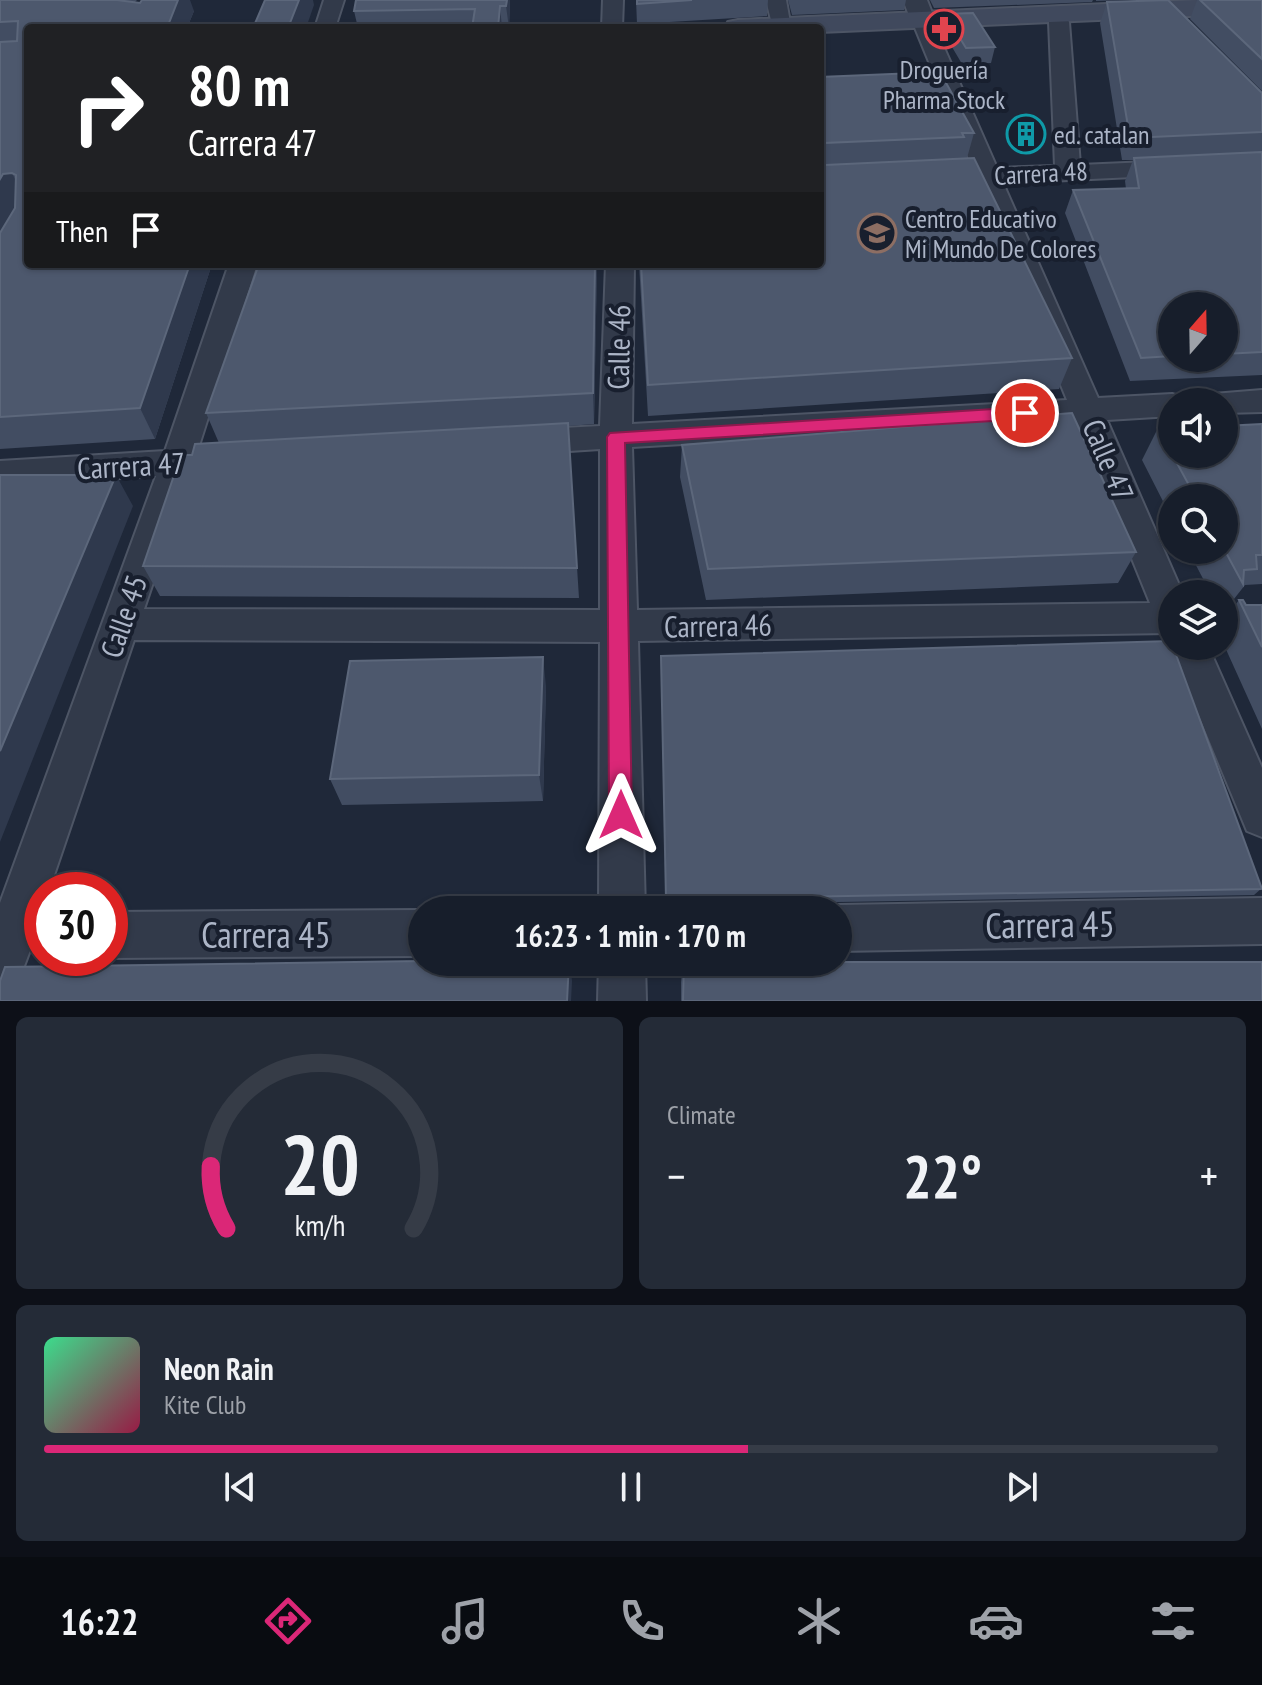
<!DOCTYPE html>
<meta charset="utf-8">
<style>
:root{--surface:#171e2b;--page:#242b37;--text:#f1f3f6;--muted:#9ea2a9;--line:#363c47;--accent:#db2777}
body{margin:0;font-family:"PT Sans Narrow",sans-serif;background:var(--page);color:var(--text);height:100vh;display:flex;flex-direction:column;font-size:30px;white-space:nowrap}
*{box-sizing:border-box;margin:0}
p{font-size:26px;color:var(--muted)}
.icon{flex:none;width:44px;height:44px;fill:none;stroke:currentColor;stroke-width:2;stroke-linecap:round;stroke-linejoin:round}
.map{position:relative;height:1001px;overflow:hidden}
.sheet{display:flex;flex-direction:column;gap:16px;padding:16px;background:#0d1018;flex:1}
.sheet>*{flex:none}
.top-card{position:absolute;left:24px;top:24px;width:800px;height:244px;border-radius:8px;box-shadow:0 2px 6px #0004,0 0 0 2px var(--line);background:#202124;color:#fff;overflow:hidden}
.needle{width:52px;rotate:20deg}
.controls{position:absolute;left:1158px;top:292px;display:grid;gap:16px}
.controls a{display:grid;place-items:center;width:80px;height:80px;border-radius:50%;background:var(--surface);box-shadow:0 2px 6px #0004,0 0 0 2px var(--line);font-size:40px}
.speed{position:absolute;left:24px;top:872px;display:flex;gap:16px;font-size:40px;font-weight:700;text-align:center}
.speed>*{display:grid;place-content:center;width:104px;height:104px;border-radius:50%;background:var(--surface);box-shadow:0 2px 6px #0004,0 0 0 2px var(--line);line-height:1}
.speed .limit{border:12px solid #d22;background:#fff;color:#111}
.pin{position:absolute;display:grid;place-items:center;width:68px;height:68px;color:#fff;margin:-34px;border:4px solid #fff;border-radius:50%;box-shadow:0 2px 8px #0007}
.me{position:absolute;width:88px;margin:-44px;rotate:0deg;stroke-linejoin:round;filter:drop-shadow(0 0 6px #0008)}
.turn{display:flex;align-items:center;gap:28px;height:168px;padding:0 32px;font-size:36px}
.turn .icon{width:104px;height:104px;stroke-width:2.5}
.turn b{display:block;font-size:56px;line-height:68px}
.then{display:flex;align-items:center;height:76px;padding:0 32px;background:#0003;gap:16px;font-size:30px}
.big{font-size:60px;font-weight:800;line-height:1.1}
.sheet .tile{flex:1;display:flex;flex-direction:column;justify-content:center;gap:12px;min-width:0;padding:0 28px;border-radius:12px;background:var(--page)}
.sheet .dial{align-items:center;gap:0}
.dial svg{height:208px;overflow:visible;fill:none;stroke:var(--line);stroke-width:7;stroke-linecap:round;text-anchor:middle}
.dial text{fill:var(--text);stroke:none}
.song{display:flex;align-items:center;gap:24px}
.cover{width:96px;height:96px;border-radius:12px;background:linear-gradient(135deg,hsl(150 70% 55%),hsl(340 70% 35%))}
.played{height:8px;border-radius:4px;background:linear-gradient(90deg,var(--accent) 60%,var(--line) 60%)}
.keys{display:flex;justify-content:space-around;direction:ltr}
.heat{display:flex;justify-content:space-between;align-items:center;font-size:44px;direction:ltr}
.sheet .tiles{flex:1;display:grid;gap:16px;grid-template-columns:1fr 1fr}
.tile:last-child{grid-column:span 2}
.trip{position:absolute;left:408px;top:896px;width:444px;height:80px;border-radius:40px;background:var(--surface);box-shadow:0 2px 6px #0004,0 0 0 2px var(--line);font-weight:800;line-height:80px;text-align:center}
.dock{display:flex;height:128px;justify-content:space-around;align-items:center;background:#090c11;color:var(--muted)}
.dock .icon{width:56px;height:56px}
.dock .selected{color:var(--accent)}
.dock b{font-size:36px;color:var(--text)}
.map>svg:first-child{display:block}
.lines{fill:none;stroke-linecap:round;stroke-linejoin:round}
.minor-casing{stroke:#4d5565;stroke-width:4}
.tertiary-casing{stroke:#4d5565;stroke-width:4}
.secondary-casing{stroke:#4d5565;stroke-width:4}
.minor{fill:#323a4a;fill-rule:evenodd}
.tertiary{fill:#323a4a;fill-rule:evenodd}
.secondary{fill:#40495d;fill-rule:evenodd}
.wall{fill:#424d62;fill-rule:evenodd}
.shaded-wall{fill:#2f394d}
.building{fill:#4d586d;stroke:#5c677b;stroke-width:2}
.route{fill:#db2777;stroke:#8e194d;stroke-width:2}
.labels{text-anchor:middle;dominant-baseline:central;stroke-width:8;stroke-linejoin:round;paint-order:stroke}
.far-poi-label{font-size:26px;fill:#acb5c7;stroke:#181f2e;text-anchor:start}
.far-street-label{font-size:26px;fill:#acb5c7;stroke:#181f2e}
.street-label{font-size:30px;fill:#acb5c7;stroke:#181f2e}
.near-street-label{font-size:36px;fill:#acb5c7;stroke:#181f2e}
</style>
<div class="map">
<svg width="1262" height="1001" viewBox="0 0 1262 1001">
<rect width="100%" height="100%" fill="#1f2839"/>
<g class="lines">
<g class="minor-casing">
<path id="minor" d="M324,0h20l-9,28h-20z
M603,0h20l-1,28h-20z
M766,0h20l5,28h-18z
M1055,7l7,2 7,13 11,143 182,-8v14l-259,12 95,215 74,-4 11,3 3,5h-14v14l-65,4 76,174h-11v39l-534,8 7,269h-46l1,-268 -466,-2 -85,250h-7c0,33 -13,64 -25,94l-17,7v-88l156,-427 -156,9v-24l165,-10 64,-187h28l-59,185 25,-1 12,4 4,8 -4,8 -45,6 -46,135 456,1v-161l-76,5 -11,-4 -5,-8 5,-8 11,-4 76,-4 6,-162h28l-2,160 435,-24 -88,-216 -21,-2 -3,-5 3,-5 15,-3 -62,-151 10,-6 10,6 66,150 58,-2 -6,-144 -4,-9zM1076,421l74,182 -513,7 -5,-163z
M1262,390v22l-38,1v-11h-16l5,-8z
M1172,642v4h36l54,122v69l-15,-6 -77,-185z
M1262,898v46l-424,7v-41h-12l12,-5z
M422,910v46l-312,2v-46z
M599,962h46l1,39h-48z"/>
</g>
<g class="tertiary-casing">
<path id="tertiary" d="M903,0h24l7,18 -4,5h-18z"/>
</g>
<g class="secondary-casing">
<path id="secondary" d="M1197,0h65v13l-442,19v-4h-95l3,-6 10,-2z"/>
</g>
<use href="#minor" class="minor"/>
<use href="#tertiary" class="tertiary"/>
<use href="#secondary" class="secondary"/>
</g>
<path class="wall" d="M0,0h137l-2,2 59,9 -7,17h-159v236h184l-57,175 -155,10z
M356,0h154l-1,28h-151l-4,-17z
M636,0h132l-1,16 -130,8z
M788,0h118l-2,10 -112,5z
M930,0h163l-1,2 -158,6z
M1096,0h32l-32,1z
M1197,0h65v91l-72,-72z
M1107,2l155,91v282l-132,6 -65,-168 8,-23 53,-1 -1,-8 8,-21h-11l-22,-137zM1172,306h52v52h-52z
M945,14l50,33 -4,16 -29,1 -20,-34z
M820,77l154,56 -7,25 105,200 -13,31 -411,27 -9,-152h181z
M259,264h338l-3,160 -26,2 11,172 -419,-2 -17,-30 49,-111 27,-12 -13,-30z
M1262,424v160l-17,1 -11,14h-2l-8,11v-16h-13l-23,-44h36v-52h-52v21l-30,-59 16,-32z
M682,445l454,107 -18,31 -412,17 -26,-123z
M1239,600l7,5h16v124l-38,-84v-25z
M661,664l601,224 -8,7 -588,10z
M546,686l-3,115 -201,4 -12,-26z
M683,962l579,39h-581v-19z"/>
<path class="shaded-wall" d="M178,0h12l4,11 -7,17h-20z
M299,0h14l1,5 -8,23h-18z
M507,0h3l-1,28 -3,-22z
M500,6l2,22h-4z
M12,173l15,30 -27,31v-55l3,-5z
M190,264h22l-57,175 -15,-31z
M595,264h2l-3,160 -1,-31z
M116,475l17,31 -133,336v-91z
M543,657l3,29 -3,115 -4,-26z
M570,962l2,19 -1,20h-4z"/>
<path class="building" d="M0,0h117l23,3 2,-3h36l-11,28h-139v236h162l-50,144 -140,9v-184l15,-25 1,-33 -4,-2 -9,1 -3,5v-137l17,-1 1,-20 -18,1z
M265,0h34l-11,28h-35z
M356,0h151l-1,6h-6l-2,22h-26l3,-19 -121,2z
M637,0h55l-55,4z
M1168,0l94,93v39l-132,6 -23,-136z
M1200,0h62v59z
M973,13l22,34 -29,1 -21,-34z
M940,72l34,61h-12l2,4 -140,6 -2,19 3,3 149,-7 98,200 -424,27 -7,-121h179v-187z
M1262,152v200l-38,2v-48h-52v50l-31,2 -68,-168 66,-2 -5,-30z
M259,264h336l-2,129 -387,20z
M1072,413l64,139 -428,17 -26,-124z
M568,423l9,145 -434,-2 38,-111h11l3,-11z
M1262,424v131h-6l1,14 -13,1 -1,14 -19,-35v-51h-28l-24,-44h52v-28z
M1158,428h14v25z
M0,475h116l-116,276z
M1239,600h4l3,5h16v42z
M1171,641l91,248 -596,10 -5,-243z
M543,657l-4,118 -209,4 20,-118z
M422,961l147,1 -2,39h-567v-20l5,-14z
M684,962h578v39h-579z"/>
<path class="route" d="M1025,407l8,6 -8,6 -400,24 7,372 -3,8 -8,3 -9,-3 -3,-8 -2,-378 3,-4z"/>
<defs>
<g id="pharmacy-ring" transform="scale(2)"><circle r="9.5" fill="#181f2e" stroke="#e0444e" stroke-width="1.5"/><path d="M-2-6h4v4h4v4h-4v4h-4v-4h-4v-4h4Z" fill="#e0444e"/></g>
<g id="building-ring" transform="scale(2)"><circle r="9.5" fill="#181f2e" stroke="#0f9aa8" stroke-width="1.5"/><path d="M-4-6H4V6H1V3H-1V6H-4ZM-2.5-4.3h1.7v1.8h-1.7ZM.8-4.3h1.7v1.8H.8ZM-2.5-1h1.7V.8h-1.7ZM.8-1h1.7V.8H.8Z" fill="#0f9aa8"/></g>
<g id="school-ring" transform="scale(2)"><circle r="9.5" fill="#181f2e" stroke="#8d6e63" stroke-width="1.5"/><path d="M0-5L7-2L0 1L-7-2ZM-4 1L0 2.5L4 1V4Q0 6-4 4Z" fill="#8d6e63"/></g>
</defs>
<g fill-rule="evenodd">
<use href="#pharmacy-ring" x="944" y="29"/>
<use href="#building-ring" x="1026" y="134"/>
<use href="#school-ring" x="877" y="233"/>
</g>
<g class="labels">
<g class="far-poi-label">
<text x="944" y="69" text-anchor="middle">Droguería<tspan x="944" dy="30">Pharma Stock</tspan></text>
<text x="1054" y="134">ed. catalan</text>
<text x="905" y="218">Centro Educativo<tspan x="905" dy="30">Mi Mundo De Colores</tspan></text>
</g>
<g class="far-street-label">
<text transform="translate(1041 173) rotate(-3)">Carrera 48</text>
</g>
<g class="street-label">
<text transform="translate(618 347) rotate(-89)">Calle 46</text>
<text transform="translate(1109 460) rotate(67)">Calle 47</text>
<text transform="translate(131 465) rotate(-3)">Carrera 47</text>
<text transform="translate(123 616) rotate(-71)">Calle 45</text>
<text transform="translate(718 625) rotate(-1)">Carrera 46</text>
</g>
<g class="near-street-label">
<text transform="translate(1050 924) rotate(-1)">Carrera 45</text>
<text x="266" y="934">Carrera 45</text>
</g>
</g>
</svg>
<div class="controls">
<a><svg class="needle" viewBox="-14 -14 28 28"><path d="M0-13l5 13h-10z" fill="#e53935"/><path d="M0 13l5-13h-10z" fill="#9ea2a9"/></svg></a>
<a><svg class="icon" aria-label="sound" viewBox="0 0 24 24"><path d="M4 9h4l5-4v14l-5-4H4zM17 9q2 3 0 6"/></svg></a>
<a><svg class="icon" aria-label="search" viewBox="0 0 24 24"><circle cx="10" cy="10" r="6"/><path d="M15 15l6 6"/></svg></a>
<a><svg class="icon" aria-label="layers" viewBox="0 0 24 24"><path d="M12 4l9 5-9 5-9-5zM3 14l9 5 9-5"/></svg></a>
</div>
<div class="speed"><div class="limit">30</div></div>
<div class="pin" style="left:1025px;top:413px;background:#d93025"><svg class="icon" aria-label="arrive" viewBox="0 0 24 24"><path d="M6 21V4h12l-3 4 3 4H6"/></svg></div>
<svg class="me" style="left:621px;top:815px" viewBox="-20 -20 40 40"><path d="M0-17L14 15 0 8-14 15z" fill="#db2777" stroke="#fff" stroke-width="4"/></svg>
<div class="trip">16:23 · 1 min · 170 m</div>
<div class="top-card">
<div class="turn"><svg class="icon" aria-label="right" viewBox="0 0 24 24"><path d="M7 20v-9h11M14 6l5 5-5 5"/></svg><div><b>80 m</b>Carrera 47</div></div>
<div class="then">Then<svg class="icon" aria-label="arrive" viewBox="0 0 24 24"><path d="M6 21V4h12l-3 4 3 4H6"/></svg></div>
</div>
</div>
<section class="sheet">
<div class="tiles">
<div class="tile dial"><svg viewBox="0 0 100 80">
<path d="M14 69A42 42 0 1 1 86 69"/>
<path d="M14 69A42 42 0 0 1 8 45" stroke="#db2777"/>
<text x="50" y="56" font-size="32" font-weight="700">20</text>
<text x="50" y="72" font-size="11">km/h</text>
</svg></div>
<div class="tile"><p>Climate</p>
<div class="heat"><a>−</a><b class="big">22°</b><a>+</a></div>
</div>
<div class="tile">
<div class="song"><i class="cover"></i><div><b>Neon Rain</b><p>Kite Club</p></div></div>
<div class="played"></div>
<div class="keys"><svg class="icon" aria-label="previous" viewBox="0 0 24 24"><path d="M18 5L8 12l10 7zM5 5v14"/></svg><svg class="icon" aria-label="pause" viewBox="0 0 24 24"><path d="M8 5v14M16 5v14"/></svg><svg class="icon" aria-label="next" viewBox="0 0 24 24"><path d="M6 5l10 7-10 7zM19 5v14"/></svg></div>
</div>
</div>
</section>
<nav class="dock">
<b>16:22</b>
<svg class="icon selected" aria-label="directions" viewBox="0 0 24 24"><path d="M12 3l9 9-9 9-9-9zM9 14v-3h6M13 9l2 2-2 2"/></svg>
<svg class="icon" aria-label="music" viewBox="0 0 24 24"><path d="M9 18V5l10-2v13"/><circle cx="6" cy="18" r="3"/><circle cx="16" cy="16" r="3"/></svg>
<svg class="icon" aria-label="phone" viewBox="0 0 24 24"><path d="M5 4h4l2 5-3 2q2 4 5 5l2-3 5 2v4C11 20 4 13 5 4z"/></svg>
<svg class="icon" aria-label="climate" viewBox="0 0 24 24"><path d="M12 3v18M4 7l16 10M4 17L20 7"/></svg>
<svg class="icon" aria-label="car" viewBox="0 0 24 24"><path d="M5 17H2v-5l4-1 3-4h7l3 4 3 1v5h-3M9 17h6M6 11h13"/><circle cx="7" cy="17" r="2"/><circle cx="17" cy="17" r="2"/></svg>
<svg class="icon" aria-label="filters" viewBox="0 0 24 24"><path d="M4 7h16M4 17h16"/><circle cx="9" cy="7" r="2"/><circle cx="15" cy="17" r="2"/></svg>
</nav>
